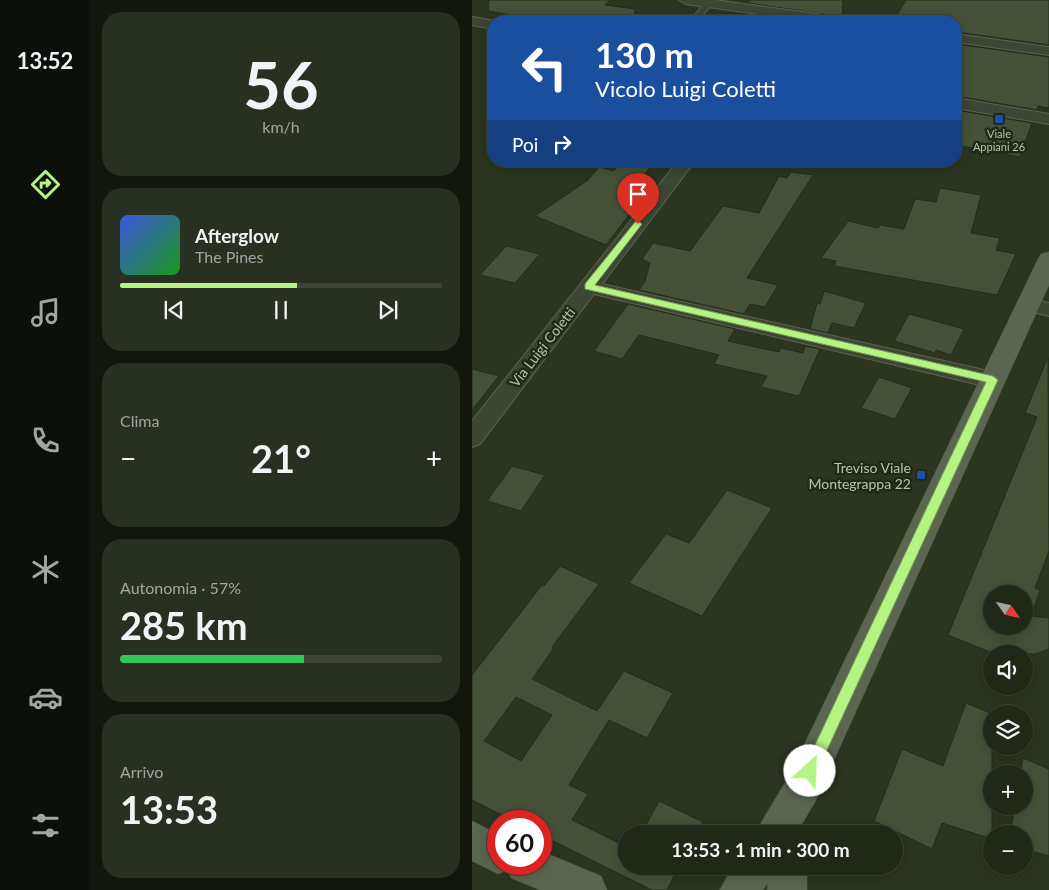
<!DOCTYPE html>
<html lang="it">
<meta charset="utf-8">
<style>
:root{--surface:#202818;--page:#283021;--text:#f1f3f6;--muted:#a2a6a2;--line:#3d4437;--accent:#b5f382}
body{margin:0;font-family:Lato,sans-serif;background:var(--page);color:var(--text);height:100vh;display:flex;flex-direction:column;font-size:19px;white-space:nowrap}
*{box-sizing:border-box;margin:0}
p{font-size:16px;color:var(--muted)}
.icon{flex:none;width:28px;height:28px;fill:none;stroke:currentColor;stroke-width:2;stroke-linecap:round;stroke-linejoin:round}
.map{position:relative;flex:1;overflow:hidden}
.side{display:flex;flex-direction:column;gap:12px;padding:12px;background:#12160d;width:382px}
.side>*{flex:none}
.banner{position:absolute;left:15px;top:15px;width:475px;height:152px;border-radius:20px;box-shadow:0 2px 12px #0003,0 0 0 1px var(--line);background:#1a4fa0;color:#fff;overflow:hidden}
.needle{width:32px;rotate:124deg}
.buttons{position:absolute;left:511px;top:585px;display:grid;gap:10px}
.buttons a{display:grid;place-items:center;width:50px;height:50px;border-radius:50%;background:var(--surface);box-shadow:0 2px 12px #0003,0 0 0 1px var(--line);font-size:25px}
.speed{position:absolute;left:15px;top:810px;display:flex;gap:10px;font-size:25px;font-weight:700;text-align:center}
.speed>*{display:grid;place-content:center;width:65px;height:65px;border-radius:50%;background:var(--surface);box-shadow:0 2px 12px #0003,0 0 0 1px var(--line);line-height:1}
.speed .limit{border:8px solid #d22;background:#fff;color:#111}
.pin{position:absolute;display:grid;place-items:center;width:42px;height:42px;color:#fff;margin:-51px -21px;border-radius:50% 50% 50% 0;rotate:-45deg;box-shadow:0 0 5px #0007}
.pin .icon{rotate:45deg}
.me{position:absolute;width:55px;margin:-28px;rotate:25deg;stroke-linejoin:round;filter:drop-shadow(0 0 4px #0008)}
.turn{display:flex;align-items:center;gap:18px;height:105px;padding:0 25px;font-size:22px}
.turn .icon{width:65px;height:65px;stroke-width:2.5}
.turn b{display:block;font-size:35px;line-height:42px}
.then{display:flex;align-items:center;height:48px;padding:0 25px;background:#0003;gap:10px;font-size:19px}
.big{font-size:38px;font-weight:700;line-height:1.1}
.side .widget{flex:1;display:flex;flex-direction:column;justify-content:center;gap:8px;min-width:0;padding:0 18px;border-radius:20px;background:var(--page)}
.side .dial{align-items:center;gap:0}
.dial b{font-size:65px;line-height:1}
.song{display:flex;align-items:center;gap:15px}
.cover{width:60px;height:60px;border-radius:8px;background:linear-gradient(135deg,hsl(230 70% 55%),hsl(120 70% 35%))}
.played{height:5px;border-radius:2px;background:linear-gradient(90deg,var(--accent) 55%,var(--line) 55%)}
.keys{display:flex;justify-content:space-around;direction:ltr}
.heat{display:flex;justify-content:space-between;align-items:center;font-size:28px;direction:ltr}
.charge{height:8px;border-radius:4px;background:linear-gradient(90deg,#34c759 57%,var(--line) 0)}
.trip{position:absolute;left:146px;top:825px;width:285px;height:50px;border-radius:25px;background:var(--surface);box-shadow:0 2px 12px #0003,0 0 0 1px var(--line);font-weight:700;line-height:50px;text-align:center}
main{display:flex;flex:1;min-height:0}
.dock{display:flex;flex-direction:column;width:90px;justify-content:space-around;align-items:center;background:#0d100a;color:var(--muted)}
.dock .icon{width:35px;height:35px}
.dock .on{color:var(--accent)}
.dock b{font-size:22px;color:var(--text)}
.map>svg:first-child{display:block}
.building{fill:#445137;stroke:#232c1b;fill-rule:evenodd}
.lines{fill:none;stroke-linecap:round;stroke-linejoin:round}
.lane-casing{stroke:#5a6451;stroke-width:2}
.street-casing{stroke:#5a6451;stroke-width:2}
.primary-casing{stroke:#485240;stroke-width:1}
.lane{fill:#3c4633;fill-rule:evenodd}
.street{fill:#3c4633;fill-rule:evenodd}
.primary{fill:#5b6651;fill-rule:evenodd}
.route{fill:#b5f382;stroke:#769e54}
.transit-dot{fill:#1a4fb4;stroke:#212a19;stroke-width:2}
.labels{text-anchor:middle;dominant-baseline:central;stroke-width:5;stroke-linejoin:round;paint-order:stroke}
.far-poi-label{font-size:11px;fill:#b7c3ad;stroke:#212a19}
.street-label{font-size:14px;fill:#b7c3ad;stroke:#212a19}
.poi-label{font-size:14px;fill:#b7c3ad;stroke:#212a19;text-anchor:end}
</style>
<main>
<nav class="dock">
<b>13:52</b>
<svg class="icon on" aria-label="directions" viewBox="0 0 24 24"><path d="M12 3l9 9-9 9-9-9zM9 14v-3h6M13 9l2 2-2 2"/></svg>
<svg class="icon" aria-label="music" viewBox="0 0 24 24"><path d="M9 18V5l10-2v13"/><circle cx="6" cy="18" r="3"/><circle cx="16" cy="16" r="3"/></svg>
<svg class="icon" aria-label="phone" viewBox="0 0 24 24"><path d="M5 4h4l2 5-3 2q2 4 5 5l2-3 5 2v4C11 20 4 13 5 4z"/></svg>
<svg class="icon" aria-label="climate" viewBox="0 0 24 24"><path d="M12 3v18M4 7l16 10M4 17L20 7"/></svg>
<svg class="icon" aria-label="car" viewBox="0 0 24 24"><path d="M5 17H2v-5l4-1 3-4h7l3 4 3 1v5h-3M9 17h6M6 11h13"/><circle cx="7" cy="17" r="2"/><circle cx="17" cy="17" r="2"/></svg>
<svg class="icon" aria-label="filters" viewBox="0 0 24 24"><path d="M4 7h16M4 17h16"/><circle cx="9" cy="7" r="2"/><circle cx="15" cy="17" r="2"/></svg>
</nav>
<section class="side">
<div class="widget dial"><b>56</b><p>km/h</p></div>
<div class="widget">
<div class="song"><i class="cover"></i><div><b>Afterglow</b><p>The Pines</p></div></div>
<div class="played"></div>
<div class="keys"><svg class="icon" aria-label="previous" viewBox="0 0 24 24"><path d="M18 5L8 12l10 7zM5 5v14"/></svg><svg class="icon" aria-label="pause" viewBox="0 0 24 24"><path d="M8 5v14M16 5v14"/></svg><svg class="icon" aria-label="next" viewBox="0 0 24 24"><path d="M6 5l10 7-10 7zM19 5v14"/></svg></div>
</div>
<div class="widget"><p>Clima</p>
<div class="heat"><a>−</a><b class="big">21°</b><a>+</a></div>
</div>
<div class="widget"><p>Autonomia · 57%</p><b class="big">285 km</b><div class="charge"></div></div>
<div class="widget"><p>Arrivo</p><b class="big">13:53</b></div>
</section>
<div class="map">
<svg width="577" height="890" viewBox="0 0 577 890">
<rect width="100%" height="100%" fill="#2b3520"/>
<path class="building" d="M17,0h121l-5,5 30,4 -1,12h-86l-60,-10z
M279,0h92l-1,17 -94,-14z
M434,0h143v45l-93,-13v-11h-39l-22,-3z
M267,13l59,8h-66z
M484,44l93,13v51l-11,-2 -1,4 -81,-14z
M484,110l76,13 -12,34 -64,-12z
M149,161h34l-16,20 10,2 -23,27 6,1 -26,34 -71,-29 53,-36 11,-13 15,4z
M319,172l22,3 -66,103 31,7 -13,22 -15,-3 -6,10 -105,-24 6,-9 5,-18 -8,-4 11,-16 37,8 33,-45 36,7 20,-37 8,2z
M468,188l41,7 -10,38 29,5 -4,12 20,4 -19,41 -163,-29 2,-5 -15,-3 27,-37 30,7 2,-3 24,4 11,-30 21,3z
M34,246l34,8 -25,29 -35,-8z
M352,291l42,12 -12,25 -22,-5 -4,10 -18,-4 7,-26 3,1z
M156,304l107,25 -7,12 51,11 2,-4 22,5 2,-7 15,3 -21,47 -38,-9 6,-11 -53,-12 5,-9 -80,-20 -17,24 -28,-8z
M437,314l55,15 -13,26 -15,-5 -1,3 -41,-12z
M576,357l1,194 -14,37 5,2 -9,26 18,2v31l-14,5h-40l-47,-19 89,-218 -12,-4zM520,594h32v32h-32z
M0,369l27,7 -27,34z
M407,377l33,11 -17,31 -34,-11z
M40,466l33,9 -24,36 -34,-10z
M255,490l45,18 -70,108 -73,-33 37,-49 23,9z
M88,566l39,18 -47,63 2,1 -22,31 65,32 27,-40 49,22 -26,45 -38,-18 -40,65 19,9 -16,26 55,27v19h52l-12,24h-15l-111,-55v-14h-27l-42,-21v-125l70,-90 2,1zM44,697l36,18 -31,46 -37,-20z
M494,703l26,11v125l-50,-16 -10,26 -58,-28 28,-72 41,17z
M551,758l26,11v87l-25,-7v-15h-14l5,-28h9v-32h-4z
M187,801l44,21 -6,12h-56z"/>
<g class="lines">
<g class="lane-casing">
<path id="lane" d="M234,1l7,2 -16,18h-7z"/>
</g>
<g class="street-casing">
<path id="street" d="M207,0h36l123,17 7,4h-35l-124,-17z
M0,17l23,4 -2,8 -21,-4z
M484,34l93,13v8l-93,-13z
M484,98l93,16v10l-93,-16z
M206,161h17l-93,123 391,88 8,3 3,5 -3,5 -8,3 -399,-94 -114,150 -8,3v-26z
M556,298l21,5v13l-28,-7 -3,-5 3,-5z"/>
</g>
<g class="primary-casing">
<path id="primary" d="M577,252v33l-234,517 -19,32h-40l6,-13 27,-45 249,-517 3,-5z
M0,821l26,13v30h43v-13l60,25 6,14h-67l-29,-12 -3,-8 -10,4 -26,-13z
M261,866h74v24h-40l1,-7 -5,7h-43z"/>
</g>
<use href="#lane" class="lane"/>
<use href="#street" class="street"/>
<use href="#primary" class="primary"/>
</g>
<path class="route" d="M166,221l4,3 -47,61 398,91 5,4 -183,396 -5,2 -5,-2 -2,-5 2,-5 181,-384 -401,-93v-5l50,-62z"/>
<g class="transit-dot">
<rect x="522" y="114" width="10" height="10" rx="2.5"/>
<rect x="444" y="470" width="10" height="10" rx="2.5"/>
</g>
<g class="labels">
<g class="far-poi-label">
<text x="527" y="133">Viale<tspan x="527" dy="13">Appiani 26</tspan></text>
</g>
<g class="street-label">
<text transform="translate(70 347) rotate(-52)">Via Luigi Coletti</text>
</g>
<g class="poi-label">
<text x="439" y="467">Treviso Viale<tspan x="439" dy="16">Montegrappa 22</tspan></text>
</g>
</g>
</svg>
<div class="buttons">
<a><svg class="needle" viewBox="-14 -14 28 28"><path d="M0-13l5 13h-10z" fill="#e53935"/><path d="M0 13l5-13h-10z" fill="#a2a6a2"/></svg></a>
<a><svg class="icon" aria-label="sound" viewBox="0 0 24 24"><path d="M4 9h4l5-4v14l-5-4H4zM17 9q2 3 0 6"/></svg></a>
<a><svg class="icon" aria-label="layers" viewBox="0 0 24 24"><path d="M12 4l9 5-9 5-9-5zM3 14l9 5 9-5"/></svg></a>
<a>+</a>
<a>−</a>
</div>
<div class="speed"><div class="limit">60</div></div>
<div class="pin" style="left:166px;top:224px;background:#d93025"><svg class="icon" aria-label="arrive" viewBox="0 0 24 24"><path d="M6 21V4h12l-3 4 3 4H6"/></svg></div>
<svg class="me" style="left:338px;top:771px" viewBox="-20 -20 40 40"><circle r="19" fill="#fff"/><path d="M0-13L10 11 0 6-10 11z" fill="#b5f382"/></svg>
<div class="trip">13:53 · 1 min · 300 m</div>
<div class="banner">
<div class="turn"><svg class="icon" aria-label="left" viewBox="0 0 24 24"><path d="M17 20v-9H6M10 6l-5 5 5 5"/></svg><div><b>130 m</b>Vicolo Luigi Coletti</div></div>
<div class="then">Poi<svg class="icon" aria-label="right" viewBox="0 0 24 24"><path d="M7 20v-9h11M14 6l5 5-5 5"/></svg></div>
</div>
</div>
</main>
